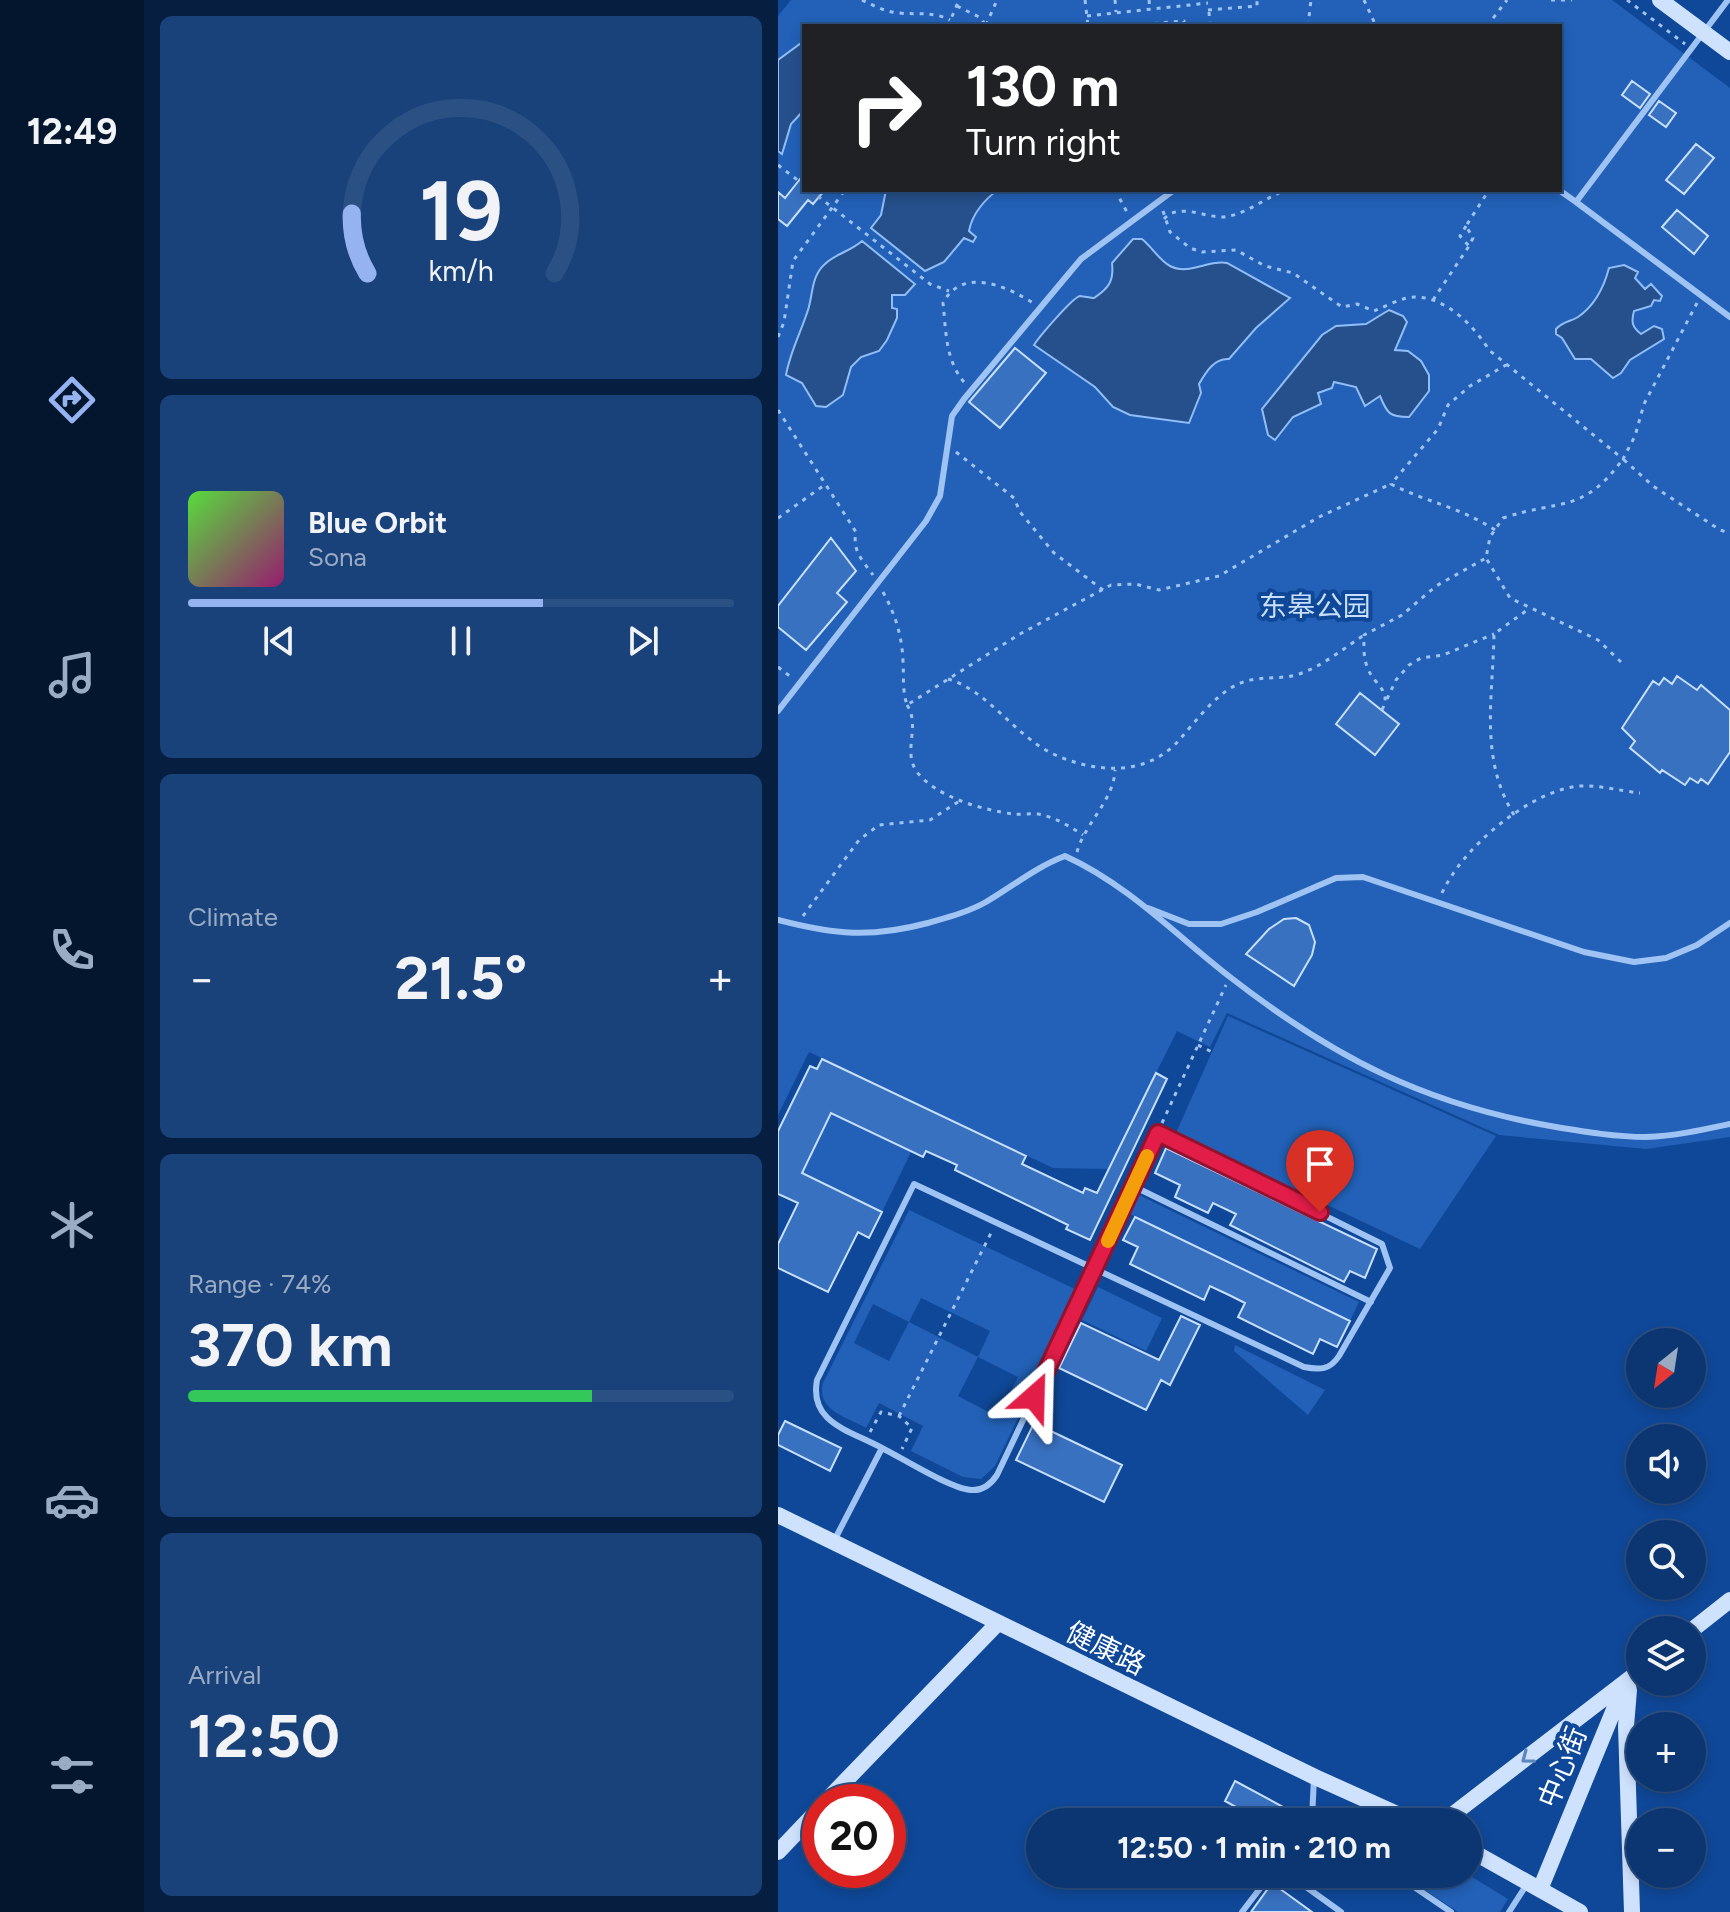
<!DOCTYPE html>
<meta charset="utf-8">
<style>
:root{--surface:#0b3672;--page:#19417a;--text:#f1f3f6;--muted:#9aabc4;--line:#2b5084;--accent:#95b2f1}
body{margin:0;font-family:Figtree,"Noto Sans SC",sans-serif;background:var(--page);color:var(--text);height:100vh;display:flex;flex-direction:column;font-size:30px;white-space:nowrap}
*{box-sizing:border-box;margin:0}
p{font-size:26px;color:var(--muted)}
.icon{flex:none;width:44px;height:44px;fill:none;stroke:currentColor;stroke-width:2;stroke-linecap:round;stroke-linejoin:round}
.map{position:relative;flex:1;overflow:hidden}
.side{display:flex;flex-direction:column;gap:16px;padding:16px;background:#061e3f;width:634px}
.side>*{flex:none}
.top-card{position:absolute;left:24px;top:24px;width:760px;height:168px;border-radius:0px;box-shadow:0 4px 12px #0003,0 0 0 2px var(--line);background:#202124;color:#fff;overflow:hidden}
.needle{width:52px;rotate:210deg}
.buttons{position:absolute;left:848px;top:1328px;display:grid;gap:16px}
.buttons a{display:grid;place-items:center;width:80px;height:80px;border-radius:50%;background:var(--surface);box-shadow:0 4px 12px #0003,0 0 0 2px var(--line);font-size:40px}
.speed{position:absolute;left:24px;top:1784px;display:flex;gap:16px;font-size:40px;font-weight:700;text-align:center}
.speed>*{display:grid;place-content:center;width:104px;height:104px;border-radius:50%;background:var(--surface);box-shadow:0 4px 12px #0003,0 0 0 2px var(--line);line-height:1}
.speed .limit{border:12px solid #d22;background:#fff;color:#111}
.pin{position:absolute;display:grid;place-items:center;width:68px;height:68px;color:#fff;margin:-82px -34px;border-radius:50% 50% 50% 0;rotate:-45deg;box-shadow:0 0 8px #0007}
.pin .icon{rotate:45deg}
.me{position:absolute;width:88px;margin:-44px;rotate:25deg;stroke-linejoin:round;filter:drop-shadow(0 0 6px #0008)}
.turn{display:flex;align-items:center;gap:28px;height:168px;padding:0 32px;font-size:36px}
.turn .icon{width:104px;height:104px;stroke-width:2.5}
.turn b{display:block;font-size:56px;line-height:68px}
.big{font-size:60px;font-weight:700;line-height:1.1}
.side .tile{flex:1;display:flex;flex-direction:column;justify-content:center;gap:12px;min-width:0;padding:0 28px;border-radius:12px;background:var(--page)}
.side .dial{align-items:center;gap:0}
.dial svg{height:208px;overflow:visible;fill:none;stroke:var(--line);stroke-width:7;stroke-linecap:round;text-anchor:middle}
.dial text{fill:var(--text);stroke:none}
.song{display:flex;align-items:center;gap:24px}
.cover{width:96px;height:96px;border-radius:12px;background:linear-gradient(135deg,hsl(110 70% 55%),hsl(320 70% 35%))}
.played{height:8px;border-radius:4px;background:linear-gradient(90deg,var(--accent) 65%,var(--line) 65%)}
.keys{display:flex;justify-content:space-around;direction:ltr}
.heat{display:flex;justify-content:space-between;align-items:center;font-size:44px;direction:ltr}
.charge{height:12px;border-radius:6px;background:linear-gradient(90deg,#34c759 74%,var(--line) 0)}
.trip{position:absolute;left:248px;top:1808px;width:456px;height:80px;border-radius:40px;background:var(--surface);box-shadow:0 4px 12px #0003,0 0 0 2px var(--line);font-weight:700;line-height:80px;text-align:center}
main{display:flex;flex:1;min-height:0}
.menu{display:flex;flex-direction:column;width:144px;justify-content:space-around;align-items:center;background:#04162e;color:var(--muted)}
.menu .icon{width:56px;height:56px}
.menu .active{color:var(--accent)}
.menu b{font-size:36px;color:var(--text)}
.map>svg:first-child{display:block}
.green{fill:#2261b7;fill-rule:evenodd}
.water{fill:#26508b;stroke:#91bef8;stroke-width:2}
.building{fill:#3871c0;stroke:#c8dffe;stroke-width:2}
.lines{fill:none;stroke-linecap:round;stroke-linejoin:round}
.path{stroke:#9fc4f4;stroke-width:3;stroke-dasharray:4 6;stroke-linecap:butt}
.lane{stroke:#9fc4f4;stroke-width:6}
.secondary{stroke:#cfe2fd;stroke-width:16}
.oneway{stroke:#5c86c0}
.route-casing{stroke:#92132f;stroke-width:20}
.route{stroke:#e11d48;stroke-width:14}
.slow{stroke:#f59e0b;stroke-width:14}
.labels{text-anchor:middle;dominant-baseline:central;stroke-width:8;stroke-linejoin:round;paint-order:stroke}
.park-label{font-size:28px;fill:#c8dffe;stroke:#0f4898}
.street-label{font-size:28px;fill:#fff;stroke:#0f4898}
</style>
<main>
<nav class="menu">
<b>12:49</b>
<svg class="icon active" aria-label="directions" viewBox="0 0 24 24"><path d="M12 3l9 9-9 9-9-9zM9 14v-3h6M13 9l2 2-2 2"/></svg>
<svg class="icon" aria-label="music" viewBox="0 0 24 24"><path d="M9 18V5l10-2v13"/><circle cx="6" cy="18" r="3"/><circle cx="16" cy="16" r="3"/></svg>
<svg class="icon" aria-label="phone" viewBox="0 0 24 24"><path d="M5 4h4l2 5-3 2q2 4 5 5l2-3 5 2v4C11 20 4 13 5 4z"/></svg>
<svg class="icon" aria-label="climate" viewBox="0 0 24 24"><path d="M12 3v18M4 7l16 10M4 17L20 7"/></svg>
<svg class="icon" aria-label="car" viewBox="0 0 24 24"><path d="M5 17H2v-5l4-1 3-4h7l3 4 3 1v5h-3M9 17h6M6 11h13"/><circle cx="7" cy="17" r="2"/><circle cx="17" cy="17" r="2"/></svg>
<svg class="icon" aria-label="filters" viewBox="0 0 24 24"><path d="M4 7h16M4 17h16"/><circle cx="9" cy="7" r="2"/><circle cx="15" cy="17" r="2"/></svg>
</nav>
<section class="side">
<div class="tile dial"><svg viewBox="0 0 100 80">
<path d="M14 69A42 42 0 1 1 86 69"/>
<path d="M14 69A42 42 0 0 1 8 46" stroke="#95b2f1"/>
<text x="50" y="56" font-size="32" font-weight="700">19</text>
<text x="50" y="72" font-size="11">km/h</text>
</svg></div>
<div class="tile">
<div class="song"><i class="cover"></i><div><b>Blue Orbit</b><p>Sona</p></div></div>
<div class="played"></div>
<div class="keys"><svg class="icon" aria-label="previous" viewBox="0 0 24 24"><path d="M18 5L8 12l10 7zM5 5v14"/></svg><svg class="icon" aria-label="pause" viewBox="0 0 24 24"><path d="M8 5v14M16 5v14"/></svg><svg class="icon" aria-label="next" viewBox="0 0 24 24"><path d="M6 5l10 7-10 7zM19 5v14"/></svg></div>
</div>
<div class="tile"><p>Climate</p>
<div class="heat"><a>−</a><b class="big">21.5°</b><a>+</a></div>
</div>
<div class="tile"><p>Range · 74%</p><b class="big">370 km</b><div class="charge"></div></div>
<div class="tile"><p>Arrival</p><b class="big">12:50</b></div>
</section>
<div class="map">
<svg width="952" height="1912" viewBox="0 0 952 1912">
<rect width="100%" height="100%" fill="#0f4898"/>
<path class="green" d="M13,0h821l118,88v1049l-84,12 -147,-14 -272,-122 -17,34 -33,-16 -69,138 -55,-1 -244,-116 -31,63v-1099zM26,26h756v164h-756z
M450,1016l268,120 -76,113 -244,-116z
M53,1113l80,39 -29,60 -80,-39z
M361,1195l220,107 -9,19 -220,-107z
M131,1210l170,81 -84,175 -14,13 -18,-2 -52,-26 12,-25 -44,-23 -13,25c-20,-11 -50,-18 -43,-45zM143,1298l69,33 -12,26 -69,-35zM95,1304l36,18 -20,39 -35,-18zM200,1357l40,20 -20,40 -40,-21z
M320,1287l64,31 -16,33 -64,-31z
M457,1345l90,45 -17,25 -74,-64z
M623,1874h66l41,25 -8,13h-42z"/>
<path class="water" d="M26,37v73l-13,14 -9,30 -4,-3v-91l23,-17z
M108,190h112c-13,9 -26,24 -29,41l7,6 -3,5 -9,-4 -20,24 -19,9 -54,-43 10,-13z
M355,239h9c10,8 17,21 28,27 19,10 39,-7 57,-3l63,35 -34,30 -27,31c-15,-1 -23,13 -30,25l2,9 -12,30 -59,-8 -17,-8 -18,-20 -61,-42c5,-8 39,-48 46,-49 1,0 12,2 14,2 15,-10 20,-17 18,-35z
M84,241l53,43 -10,11h-13v13l5,1v9l-10,22 -8,11 -18,6 -10,10 -8,28 -17,12 -10,-1 -14,-23 -16,-8c4,-23 15,-43 22,-65 5,-15 3,-34 17,-46 10,-10 26,-13 37,-23z
M846,265l14,7 -3,6 10,11 6,-5 11,12 -2,5 -6,-1 -3,6 -17,5c-3,11 -2,16 7,23l13,-8 8,3 2,10 -34,21 -9,13 -8,5 -22,-19h-16l-13,-21 -6,-4v-5c7,-8 14,-7 22,-12 16,-11 26,-30 31,-49z
M611,310l14,6 4,6 -12,28 13,1 13,10 8,14v16l-20,26c-20,0 -22,-4 -29,-21l-15,10 -9,-19 -22,-5 -2,6 -14,5 3,11 -28,13 -18,23 -7,-5 -6,-26 60,-74 14,-9 30,-2z"/>
<path class="building" d="M854,81l18,13 -10,14 -18,-13z
M881,101l17,12 -10,14 -17,-12z
M918,144l18,14 -30,36 -18,-14z
M26,174v16h21l-12,14 -5,-4 -21,26 -9,-7v-27l7,6z
M899,210l31,26 -14,18 -32,-27z
M237,348l31,25 -46,55 -31,-26z
M53,538l25,33 -19,22 10,9 -41,48 -28,-23v-21z
M899,676l20,14 4,-5 29,25v42l-22,32 -7,-5 -3,4 -8,-5 -5,7 -23,-15 -2,3 -30,-25 5,-7 -13,-13 31,-47 6,4 5,-7 8,6z
M582,693l39,31 -24,31 -39,-31z
M518,918l13,7 6,17 -3,13 -18,31 -48,-32 23,-25 15,-10z
M44,1059l204,97 -4,8 61,29 2,-5 12,5 59,-120 11,6 -77,161 -24,-11 2,-4 -113,-55 2,-5 -31,-14 -3,6 -92,-44 -29,60 80,39 -13,26 -11,-6 -30,60 -50,-24v-24l20,-41 -20,-9v-63l32,-65 7,3z
M388,1148l211,101 -12,29 -15,-7 -6,11 -114,-57 6,-11 -23,-11 -5,10 -33,-16 5,-12 -25,-12z
M357,1217l215,104 -13,26 -17,-8 -7,15 -75,-37 7,-14 -16,-8 -19,-9 -6,14 -74,-36 8,-17 -15,-7z
M403,1316l19,9 -30,60 -9,-5 -15,30 -87,-42 22,-45 78,37z
M7,1421l56,27 -11,23 -52,-26v-10z
M256,1423l88,42 -18,37 -88,-42z
M457,1781l50,27 10,14h-32l-38,-21z
M494,1883l40,29h-61z"/>
<g class="lines">
<path class="path" d="M84,0c12,6 24,12 37,13 20,2 33,-2 51,7
M307,0l3,26
M337,0l1,12
M371,0l1,9
M586,0l12,26
M773,0h21
M849,0l58,44
M179,6l24,12 5,8
M430,10l49,-4v-6
M431,12l1,14
M309,16l121,-13
M208,25l11,-25
M170,26l11,-26
M346,26l60,-5v5
M530,26l3,-26
M709,26l20,-26
M0,165l26,20
M32,190l120,94 19,7
M337,190l13,24
M385,211l7,21 20,16 12,4 34,-2 29,16 28,7 49,34 15,-3 17,7c13,-5 28,-14 41,-14 31,0 59,29 74,53l134,109 12,-23 9,-32 53,-101
M386,219c15,-17 41,-1 60,-2 24,-3 41,-20 63,-27
M688,226l-6,10 9,10
M655,300l36,-54 4,-8 -7,-12 23,-36
M0,337l6,-15 9,-61 52,-71
M186,382c-19,-22 -18,-53 -21,-79 19,-36 62,-18 90,0
M0,410l78,122c-4,19 7,29 17,43
M178,452l58,46 6,14 34,41 49,37
M0,518l48,-34
M717,530c-37,-24 -67,-27 -104,-46l47,-55 10,-24 22,-19 36,-21
M105,592c12,22 19,43 20,69 1,16 -1,28 4,44l113,-71 91,-49 24,-1 24,6 60,-14 100,-59 72,-33
M843,662l-23,-22 -88,-42 -24,-40 4,-21 13,-19c57,-19 80,-4 120,-59l30,27 67,44 10,3
M0,667l13,10
M170,679c40,12 66,55 103,74 42,20 96,25 129,-14 16,-18 34,-43 56,-54 20,-10 40,-5 60,-10 24,-7 47,-26 68,-40
M609,699l9,-19 13,-15 12,-7 22,-3 51,-21
M129,705c14,21 -5,46 10,67 19,25 66,38 96,42 8,1 17,-1 25,0 17,3 31,12 45,21
M604,710c10,-20 -7,-24 -14,-41 -5,-11 -4,-23 -4,-34l38,-20 34,-29 50,-28
M736,815c-35,-57 -21,-117 -20,-181l36,-26
M299,852c8,-29 37,-52 38,-82
M664,893c20,-44 82,-97 130,-106 20,-4 48,4 68,6
M25,916l56,-76 20,-15 51,-5 31,-20
M420,1045l14,7
M384,1123l64,-138
M121,1416l94,-187
M92,1432l11,-20 18,4 13,12 -10,21"/>
<path class="lane" d="M781,190l17,12 152,-202
M798,202l154,115
M0,711l148,-190 14,-25 12,-80 12,-17 117,-140 93,-69
M370,908l41,16h32l36,-12 79,-34 27,-1 221,75 50,10 32,-4 31,-13 33,-22
M0,920c57,15 93,18 150,3 21,-6 40,-11 58,-21 27,-16 50,-35 79,-46 62,28 112,80 165,121 104,81 196,128 326,150 30,5 60,10 90,10 29,-1 56,-7 84,-13
M380,1133l224,111 8,24 -51,88c-9,14 -19,14 -35,11l-209,-98z
M355,1186l238,116
M57,1539l47,-91c-33,-18 -73,-25 -65,-68l97,-196 181,85 -98,206c-6,9 -14,16 -26,15 -20,-1 -69,-32 -89,-42
M534,1818l2,-40
M510,1874l53,38
M617,1874l56,38
M464,1912l29,-38
M731,1912l18,-28"/>
<path class="secondary" d="M882,0l70,52
M0,1515l537,262 100,45
M914,1630l38,-30
M851,1690l-3,36 6,186
M47,1802l172,-178
M665,1822l190,-146
M690,1849l112,63
M0,1852l42,-44
M763,1887l74,-180 14,-24"/>
</g>
<defs><path id="oneway-chevron" d="M-2-3.5L2.5 0L-2 3.5" fill="none" stroke-width="1.6" stroke-linecap="round" stroke-linejoin="round" transform="scale(2)"/></defs>
<use class="oneway" href="#oneway-chevron" transform="translate(749 1758) rotate(143)"/>
<g class="lines">
<g class="route-casing">
<path id="route" d="M256,1397l124,-264 162,79"/>
</g>
<use href="#route" class="route"/>
<path class="slow" d="M330,1241l39,-85"/>
</g>
<g class="labels">
<g class="park-label">
<text x="537" y="606">东皋公园</text>
</g>
<g class="street-label">
<text transform="translate(328 1648) rotate(26)">健康路</text>
<text transform="translate(784 1767) rotate(-68)">中心街</text>
</g>
</g>
</svg>
<div class="buttons">
<a><svg class="needle" viewBox="-14 -14 28 28"><path d="M0-13l5 13h-10z" fill="#e53935"/><path d="M0 13l5-13h-10z" fill="#9aabc4"/></svg></a>
<a><svg class="icon" aria-label="sound" viewBox="0 0 24 24"><path d="M4 9h4l5-4v14l-5-4H4zM17 9q2 3 0 6"/></svg></a>
<a><svg class="icon" aria-label="search" viewBox="0 0 24 24"><circle cx="10" cy="10" r="6"/><path d="M15 15l6 6"/></svg></a>
<a><svg class="icon" aria-label="layers" viewBox="0 0 24 24"><path d="M12 4l9 5-9 5-9-5zM3 14l9 5 9-5"/></svg></a>
<a>+</a>
<a>−</a>
</div>
<div class="speed"><div class="limit">20</div></div>
<div class="pin" style="left:542px;top:1212px;background:#d93025"><svg class="icon" aria-label="arrive" viewBox="0 0 24 24"><path d="M6 21V4h12l-3 4 3 4H6"/></svg></div>
<svg class="me" style="left:256px;top:1397px" viewBox="-20 -20 40 40"><path d="M0-17L14 15 0 8-14 15z" fill="#e11d48" stroke="#fff" stroke-width="4"/></svg>
<div class="trip">12:50 · 1 min · 210 m</div>
<div class="top-card">
<div class="turn"><svg class="icon" aria-label="right" viewBox="0 0 24 24"><path d="M7 20v-9h11M14 6l5 5-5 5"/></svg><div><b>130 m</b>Turn right</div></div>
</div>
</div>
</main>
